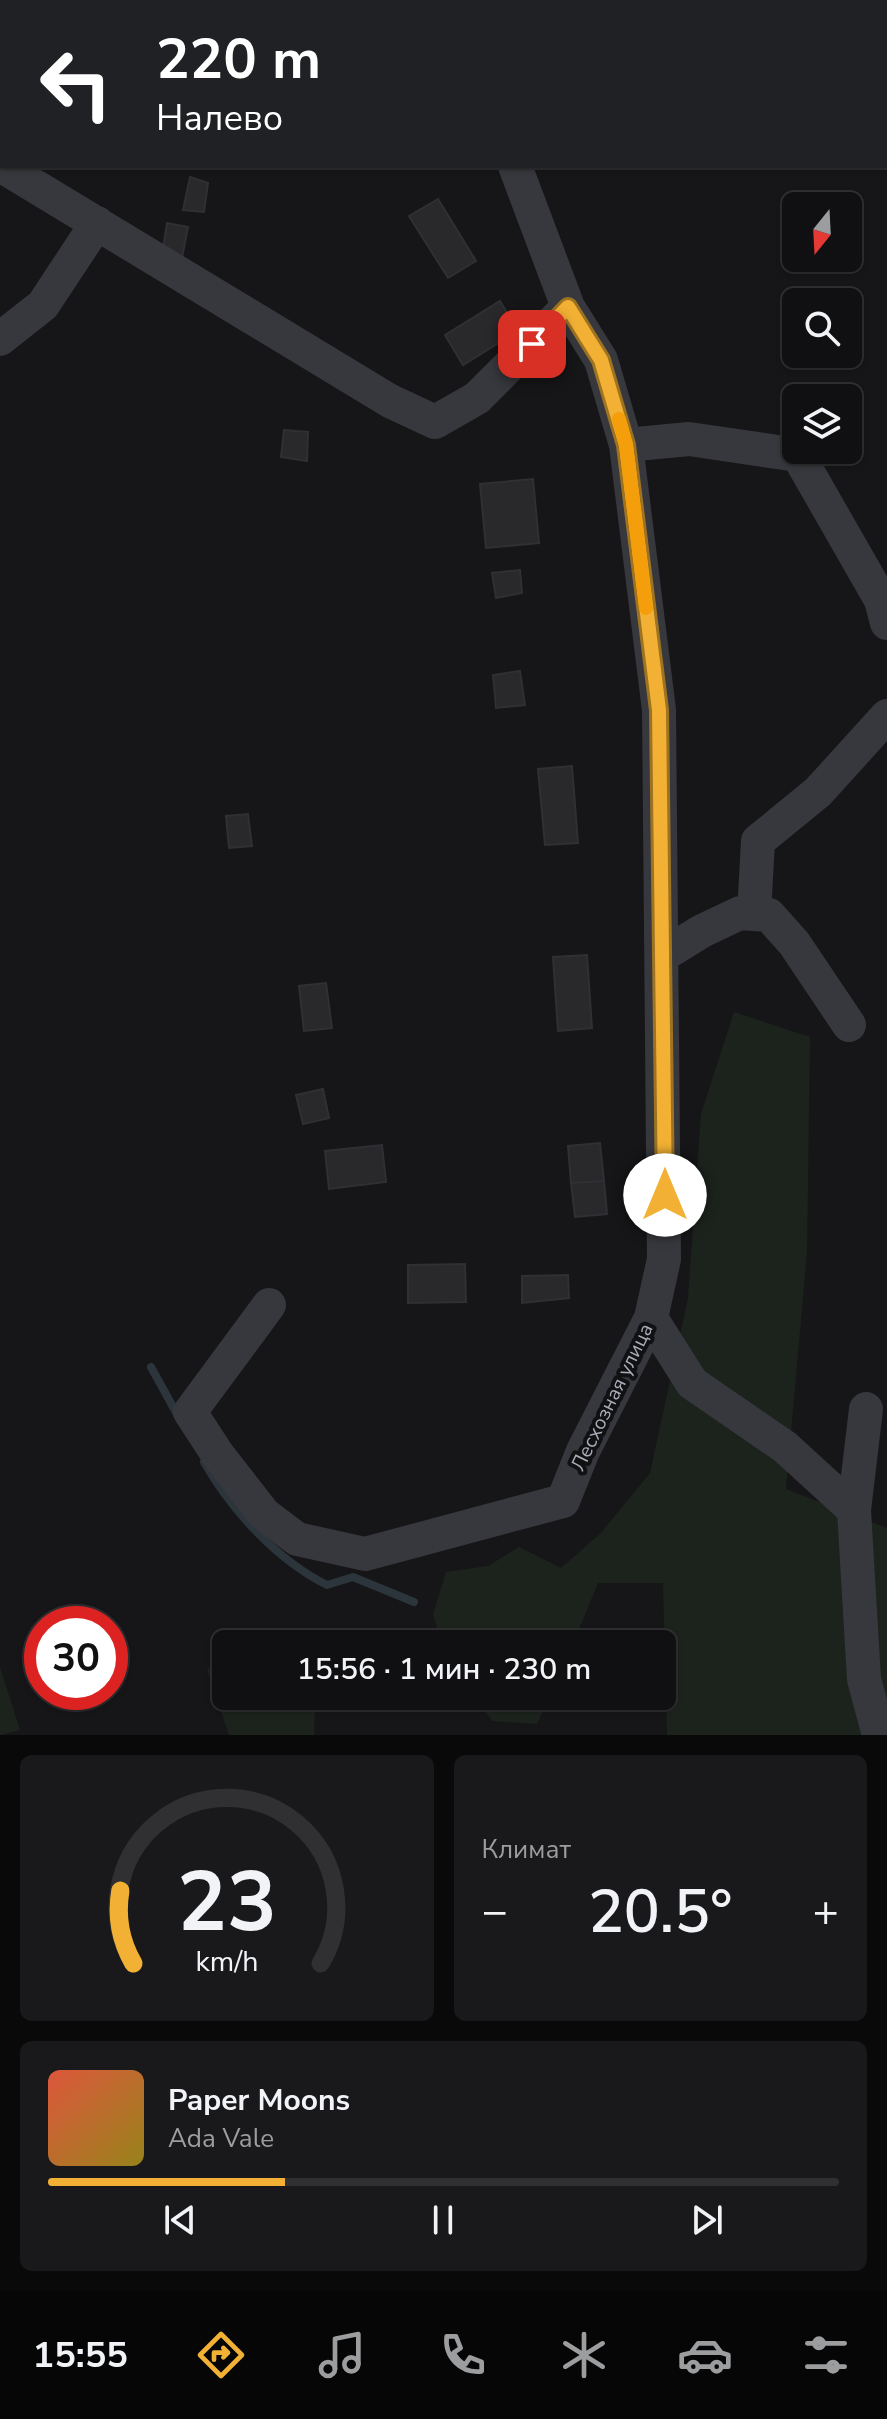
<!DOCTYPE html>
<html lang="ru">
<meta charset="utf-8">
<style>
:root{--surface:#101012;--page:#19191b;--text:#f1f3f6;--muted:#9c9d9f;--line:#303032;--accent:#f2b134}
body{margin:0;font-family:"Nunito Sans",sans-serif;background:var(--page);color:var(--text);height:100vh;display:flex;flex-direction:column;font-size:30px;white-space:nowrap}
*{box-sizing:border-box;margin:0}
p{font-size:26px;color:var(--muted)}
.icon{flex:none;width:44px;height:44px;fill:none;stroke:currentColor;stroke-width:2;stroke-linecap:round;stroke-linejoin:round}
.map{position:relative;height:1735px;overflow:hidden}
.details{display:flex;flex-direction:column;gap:20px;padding:20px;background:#09090a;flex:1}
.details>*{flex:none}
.top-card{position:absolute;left:0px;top:0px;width:888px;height:168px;box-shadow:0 2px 6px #0004,0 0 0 2px var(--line);background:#202124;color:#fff;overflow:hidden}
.needle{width:52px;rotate:198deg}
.controls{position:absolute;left:782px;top:192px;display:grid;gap:16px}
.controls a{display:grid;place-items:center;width:80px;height:80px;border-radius:12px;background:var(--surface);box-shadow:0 2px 6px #0004,0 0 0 2px var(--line);font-size:40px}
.speed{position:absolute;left:24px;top:1606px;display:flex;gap:16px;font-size:40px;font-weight:700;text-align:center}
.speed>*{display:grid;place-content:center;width:104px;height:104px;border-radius:50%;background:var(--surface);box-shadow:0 2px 6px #0004,0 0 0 2px var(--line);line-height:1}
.speed .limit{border:12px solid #d22;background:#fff;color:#111}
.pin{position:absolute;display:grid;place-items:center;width:68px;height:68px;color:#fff;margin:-34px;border-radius:16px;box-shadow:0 4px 12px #0006}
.me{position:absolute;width:88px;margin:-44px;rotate:0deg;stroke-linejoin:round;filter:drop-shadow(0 0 6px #0008)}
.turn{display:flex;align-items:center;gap:28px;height:168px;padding:0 24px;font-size:36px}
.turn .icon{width:104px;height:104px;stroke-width:2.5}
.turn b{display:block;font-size:56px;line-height:68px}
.big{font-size:60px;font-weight:600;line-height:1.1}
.details .widget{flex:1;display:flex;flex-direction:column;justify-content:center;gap:12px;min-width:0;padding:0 28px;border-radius:12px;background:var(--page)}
.details .dial{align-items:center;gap:0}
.dial svg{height:208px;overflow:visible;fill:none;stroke:var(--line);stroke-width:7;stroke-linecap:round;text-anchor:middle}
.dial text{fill:var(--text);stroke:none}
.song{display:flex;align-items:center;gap:24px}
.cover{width:96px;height:96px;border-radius:12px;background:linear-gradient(135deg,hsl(10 70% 55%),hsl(50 70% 35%))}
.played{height:8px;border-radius:4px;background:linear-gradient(90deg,var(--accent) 30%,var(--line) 30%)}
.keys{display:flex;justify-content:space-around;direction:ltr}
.heat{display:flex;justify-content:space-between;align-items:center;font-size:44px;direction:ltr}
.details .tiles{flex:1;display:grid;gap:20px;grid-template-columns:1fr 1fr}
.widget:last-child{grid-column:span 2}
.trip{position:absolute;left:212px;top:1630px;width:464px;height:80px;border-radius:12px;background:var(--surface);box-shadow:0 2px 6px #0004,0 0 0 2px var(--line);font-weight:600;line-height:80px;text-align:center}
.tab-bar{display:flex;height:128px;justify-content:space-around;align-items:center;background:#060607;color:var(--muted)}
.tab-bar .icon{width:56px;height:56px}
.tab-bar .on{color:var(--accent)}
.tab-bar b{font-size:36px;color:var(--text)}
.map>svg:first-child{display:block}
.green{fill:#1c231d}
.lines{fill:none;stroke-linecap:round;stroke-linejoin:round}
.stream{stroke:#2c353c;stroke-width:8}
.building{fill:#29292c;stroke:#303034;stroke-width:2}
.minor{stroke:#37383d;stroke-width:34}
.route-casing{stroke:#9d7322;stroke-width:20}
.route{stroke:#f2b134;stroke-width:14}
.slow{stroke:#f59e0b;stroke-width:14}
.labels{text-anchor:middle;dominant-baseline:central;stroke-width:8;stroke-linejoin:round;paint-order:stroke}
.street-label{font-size:20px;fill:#a8adb8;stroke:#111113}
</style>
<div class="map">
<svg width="887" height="1735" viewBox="0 0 887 1735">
<rect width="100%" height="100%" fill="#161618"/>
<path class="green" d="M734,1012l76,25 -3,215 -21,237 101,39v207h-220l-4,-152h-65l-25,61h-131l-9,-30 13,-42 42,-6 31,-19 42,21 40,-35 49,-60 38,-175 13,-184z
M226,1654v42h89l-1,39h-85l-22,-66z
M0,1667l20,63 -20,5z
M471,1696h79l-13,28 -44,-3z"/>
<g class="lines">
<path class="stream" d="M151,1367l27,49
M204,1462c28,49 73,98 123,123l26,-8 61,25"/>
</g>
<path class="building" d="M578,0h80l1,2h-80z
M190,177l18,6 -4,29 -21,-2z
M438,199l38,62 -28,17 -39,-62z
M167,223l21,4 -6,31 -20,-3z
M500,301l18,30 -55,34 -18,-30z
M284,430l24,2 -1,29 -26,-4z
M533,479l6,64 -53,5 -6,-64z
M520,570l2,23 -26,5 -4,-25z
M520,671l5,34 -29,3 -3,-33z
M572,766l6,77 -33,2 -7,-76z
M248,814l4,32 -23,2 -3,-32z
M587,955l5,73 -34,3 -5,-74z
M326,983l6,45 -28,3 -5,-45z
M323,1089l6,29 -26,6 -7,-29z
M600,1143l4,38 -33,2 -3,-37z
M382,1145l4,37 -57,7 -4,-38z
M604,1181l3,33 -32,3 -4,-34z
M465,1264l1,38 -58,1v-38z
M568,1275l1,23 -47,5v-27z"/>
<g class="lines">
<path class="minor" d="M454,0l1,2
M0,165l390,236 45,21 42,-24 91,-91
M0,339l43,-34 54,-82
M626,445l63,-6 109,16 83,145 6,23
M754,914l4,-73 60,-49 69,-76
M663,955l39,-24 38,-18 29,2 25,28 55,82
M269,1305l-79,107 28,43 46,59 33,25 68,15 198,-53 20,-50 68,-133 13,-59 -5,-549 -33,-265 -25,-85 -33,-53 -53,-141
M651,1318l41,65 93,64 69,63
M866,1409l-12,101 10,169 15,56"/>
</g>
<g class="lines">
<g class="route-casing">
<path id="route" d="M532,344l36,-37 33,53 25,85 33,265 6,485"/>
</g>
<use href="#route" class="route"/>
<path class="slow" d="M619,419l7,26 20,163"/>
</g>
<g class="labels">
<g class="street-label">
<text transform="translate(612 1397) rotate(-64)">Лесхозная улица</text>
</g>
</g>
</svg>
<div class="controls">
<a><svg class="needle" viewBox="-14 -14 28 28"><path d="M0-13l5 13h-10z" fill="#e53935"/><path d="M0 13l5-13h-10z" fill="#9c9d9f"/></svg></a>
<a><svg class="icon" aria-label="search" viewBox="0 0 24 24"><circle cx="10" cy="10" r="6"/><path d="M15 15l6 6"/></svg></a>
<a><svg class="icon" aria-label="layers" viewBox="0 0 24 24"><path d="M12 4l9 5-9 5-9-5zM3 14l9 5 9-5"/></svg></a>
</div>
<div class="speed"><div class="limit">30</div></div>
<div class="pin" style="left:532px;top:344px;background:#d93025"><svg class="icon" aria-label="arrive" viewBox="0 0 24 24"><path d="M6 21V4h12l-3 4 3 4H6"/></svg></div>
<svg class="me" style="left:665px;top:1195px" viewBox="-20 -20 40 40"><circle r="19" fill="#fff"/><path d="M0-13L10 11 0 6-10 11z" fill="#f2b134"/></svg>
<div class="trip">15:56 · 1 мин · 230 m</div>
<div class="top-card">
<div class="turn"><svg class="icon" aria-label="left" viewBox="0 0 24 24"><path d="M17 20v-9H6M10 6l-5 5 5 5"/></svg><div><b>220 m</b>Налево</div></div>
</div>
</div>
<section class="details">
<div class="tiles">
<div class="widget dial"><svg viewBox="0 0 100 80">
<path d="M14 69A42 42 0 1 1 86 69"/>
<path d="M14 69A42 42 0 0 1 9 41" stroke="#f2b134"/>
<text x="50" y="56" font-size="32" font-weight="700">23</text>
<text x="50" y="72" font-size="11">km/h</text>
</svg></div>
<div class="widget"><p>Климат</p>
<div class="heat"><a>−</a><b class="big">20.5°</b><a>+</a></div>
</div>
<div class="widget">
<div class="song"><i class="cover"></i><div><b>Paper Moons</b><p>Ada Vale</p></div></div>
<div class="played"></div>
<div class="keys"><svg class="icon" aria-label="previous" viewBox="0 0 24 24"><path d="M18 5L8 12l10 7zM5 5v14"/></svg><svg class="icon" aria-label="pause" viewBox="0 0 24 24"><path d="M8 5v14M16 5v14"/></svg><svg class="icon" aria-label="next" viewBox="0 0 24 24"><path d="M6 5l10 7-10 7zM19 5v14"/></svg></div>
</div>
</div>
</section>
<nav class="tab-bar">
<b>15:55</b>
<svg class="icon on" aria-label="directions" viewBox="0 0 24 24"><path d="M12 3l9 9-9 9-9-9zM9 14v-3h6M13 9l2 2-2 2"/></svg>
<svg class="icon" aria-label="music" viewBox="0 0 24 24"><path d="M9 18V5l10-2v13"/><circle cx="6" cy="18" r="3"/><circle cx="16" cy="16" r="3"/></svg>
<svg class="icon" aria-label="phone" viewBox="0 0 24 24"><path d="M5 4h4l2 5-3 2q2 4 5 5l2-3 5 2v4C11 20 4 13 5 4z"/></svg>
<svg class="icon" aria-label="climate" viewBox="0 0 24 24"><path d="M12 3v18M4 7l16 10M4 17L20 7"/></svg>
<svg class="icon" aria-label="car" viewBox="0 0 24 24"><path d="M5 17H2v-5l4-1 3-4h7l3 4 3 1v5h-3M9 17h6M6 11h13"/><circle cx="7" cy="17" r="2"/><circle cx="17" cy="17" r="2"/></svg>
<svg class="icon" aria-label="filters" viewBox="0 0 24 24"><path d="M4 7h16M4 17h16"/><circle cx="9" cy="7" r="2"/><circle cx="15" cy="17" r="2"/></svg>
</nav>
